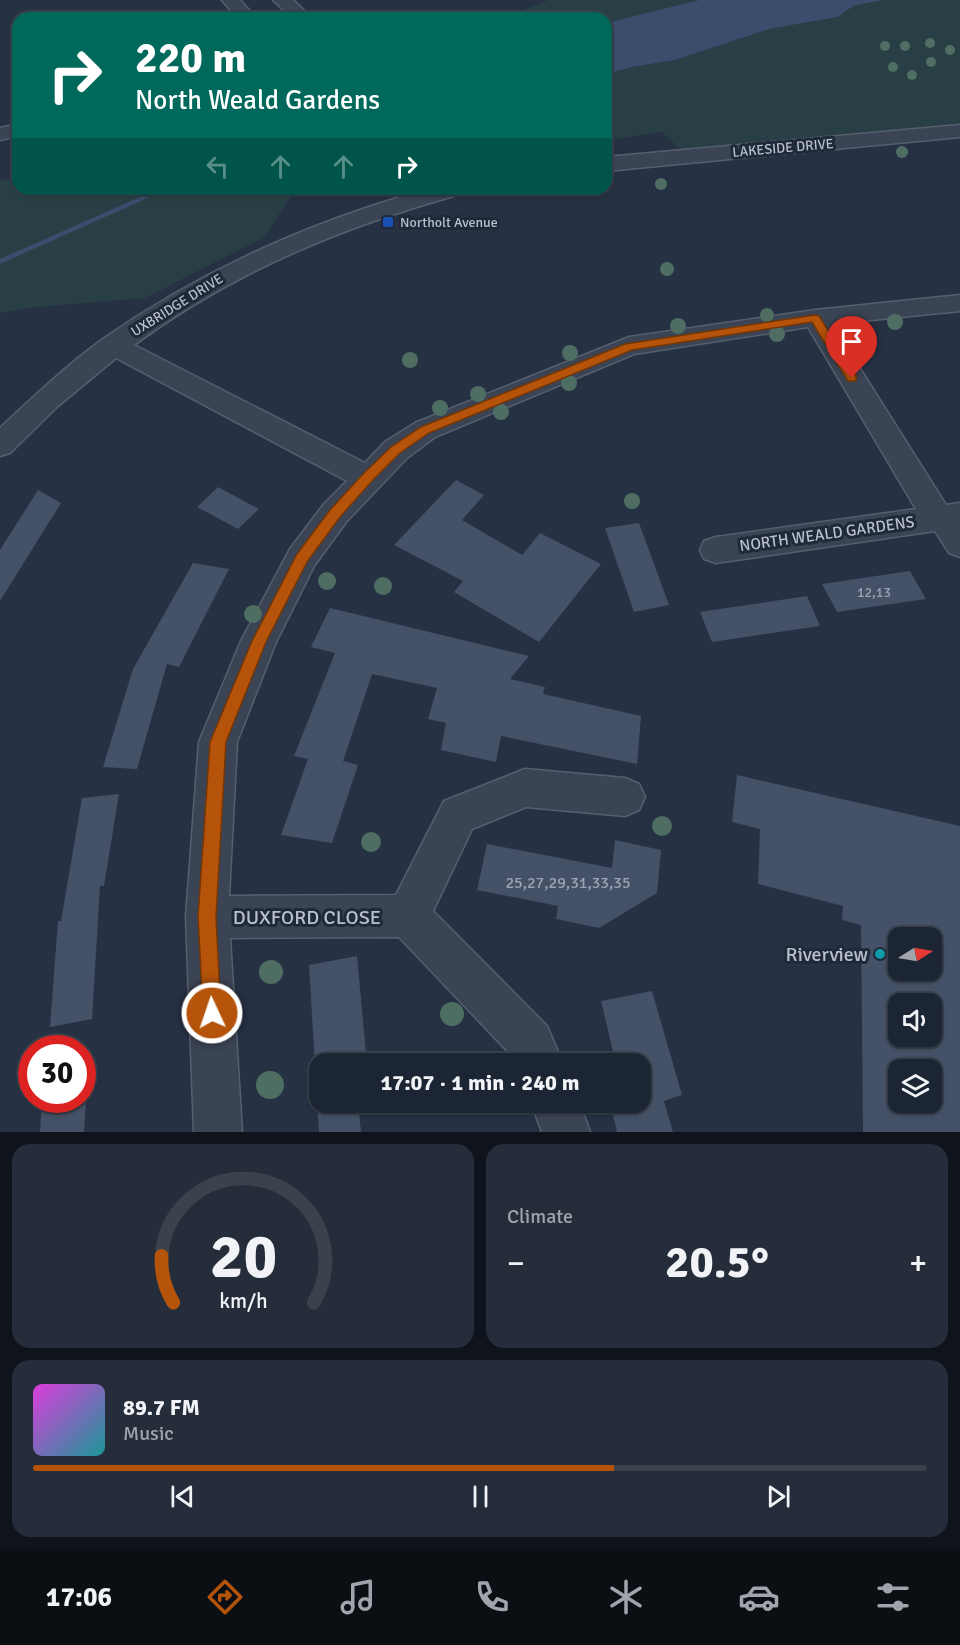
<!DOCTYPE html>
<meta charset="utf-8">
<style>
:root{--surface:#1c2533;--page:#252d3b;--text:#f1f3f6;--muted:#a0a5ac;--line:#3a424e;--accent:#b45309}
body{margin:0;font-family:Signika,sans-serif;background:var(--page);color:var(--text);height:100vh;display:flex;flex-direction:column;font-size:22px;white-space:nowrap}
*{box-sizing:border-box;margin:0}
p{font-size:20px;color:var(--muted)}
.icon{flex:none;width:33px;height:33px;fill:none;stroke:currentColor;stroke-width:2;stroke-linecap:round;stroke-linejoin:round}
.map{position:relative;height:1132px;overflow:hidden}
.side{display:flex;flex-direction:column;gap:12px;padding:12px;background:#0f141c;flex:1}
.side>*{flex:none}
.hud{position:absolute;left:12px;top:12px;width:600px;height:183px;border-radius:18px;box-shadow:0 2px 4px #0004,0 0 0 2px var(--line);background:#00695c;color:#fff;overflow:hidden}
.needle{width:39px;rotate:79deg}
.tools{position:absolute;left:888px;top:927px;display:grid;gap:12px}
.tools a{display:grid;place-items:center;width:54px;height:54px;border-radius:12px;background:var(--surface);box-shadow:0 2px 4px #0004,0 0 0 2px var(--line);font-size:30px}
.speed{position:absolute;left:18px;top:1035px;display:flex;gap:12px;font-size:30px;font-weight:700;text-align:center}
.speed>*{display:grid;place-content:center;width:78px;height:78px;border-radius:50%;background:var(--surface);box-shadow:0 2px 4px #0004,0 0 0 2px var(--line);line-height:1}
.speed .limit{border:9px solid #d22;background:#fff;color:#111}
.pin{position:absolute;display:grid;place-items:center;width:51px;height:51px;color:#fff;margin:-62px -26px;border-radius:50% 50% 50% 0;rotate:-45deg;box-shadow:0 0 6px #0007}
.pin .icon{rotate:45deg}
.me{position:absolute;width:66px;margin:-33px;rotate:357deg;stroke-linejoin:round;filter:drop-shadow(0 0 4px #0008)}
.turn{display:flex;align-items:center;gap:21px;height:126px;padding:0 24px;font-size:27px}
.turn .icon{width:78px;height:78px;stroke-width:2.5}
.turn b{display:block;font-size:42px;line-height:51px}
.lanes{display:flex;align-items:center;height:57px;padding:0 24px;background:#0003;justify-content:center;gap:30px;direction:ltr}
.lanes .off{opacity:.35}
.big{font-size:45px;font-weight:700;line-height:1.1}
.side .tile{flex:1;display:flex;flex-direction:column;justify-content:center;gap:9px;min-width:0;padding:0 21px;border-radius:18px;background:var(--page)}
.side .dial{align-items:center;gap:0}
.dial svg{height:156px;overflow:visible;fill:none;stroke:var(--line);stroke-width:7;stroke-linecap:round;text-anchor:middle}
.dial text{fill:var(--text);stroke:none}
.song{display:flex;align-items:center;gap:18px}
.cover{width:72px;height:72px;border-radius:9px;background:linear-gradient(135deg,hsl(300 70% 55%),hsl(180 70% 35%))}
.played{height:6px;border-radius:3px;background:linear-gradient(90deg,var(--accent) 65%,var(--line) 65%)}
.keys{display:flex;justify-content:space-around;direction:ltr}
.heat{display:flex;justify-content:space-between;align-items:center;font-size:33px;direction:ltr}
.side .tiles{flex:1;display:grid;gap:12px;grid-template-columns:1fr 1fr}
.tile:last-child{grid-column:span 2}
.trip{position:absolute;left:309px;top:1053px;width:342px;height:60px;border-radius:18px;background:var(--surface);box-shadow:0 2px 4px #0004,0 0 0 2px var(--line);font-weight:700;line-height:60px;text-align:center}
.tab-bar{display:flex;height:96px;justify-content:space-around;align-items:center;background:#0b0f14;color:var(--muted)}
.tab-bar .icon{width:42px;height:42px}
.tab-bar .on{color:var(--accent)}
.tab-bar b{font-size:27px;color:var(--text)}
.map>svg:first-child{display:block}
.green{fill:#284045}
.water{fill:#3b4d6d}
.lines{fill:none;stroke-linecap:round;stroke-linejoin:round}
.stream{fill:#3b4d6d;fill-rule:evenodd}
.building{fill:#455166;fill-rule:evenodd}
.minor-casing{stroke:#565f6e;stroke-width:3}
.minor{fill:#3b4454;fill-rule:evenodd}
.tree{fill:#4e6e63}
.route{fill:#b45309;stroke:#753606;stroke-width:1.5}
.transit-dot{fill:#1a4fb4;stroke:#1f2939;stroke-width:2}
.culture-dot{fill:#0f9aa8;stroke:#1f2939;stroke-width:2}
.labels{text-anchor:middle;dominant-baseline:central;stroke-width:6;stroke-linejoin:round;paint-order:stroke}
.far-street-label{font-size:14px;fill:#b8bfcd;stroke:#1f2939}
.far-poi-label{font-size:14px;fill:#b8bfcd;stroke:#1f2939;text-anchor:start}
.number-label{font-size:14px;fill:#9ba4b3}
.street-label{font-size:16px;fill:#b8bfcd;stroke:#1f2939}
.near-number-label{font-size:16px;fill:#9ba4b3}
.near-street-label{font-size:20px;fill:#b8bfcd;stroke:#1f2939}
.near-poi-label{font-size:20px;fill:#b8bfcd;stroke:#1f2939;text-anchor:end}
</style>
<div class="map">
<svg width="960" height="1132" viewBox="0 0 960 1132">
<rect width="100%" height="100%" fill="#263144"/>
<path class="green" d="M548,0h151l-93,23v-5h-102z
M883,0h77v124l-279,26 -19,-18 -56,8v-66l26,-7 43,-7 94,-31 69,-12 15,-11z
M18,177v12h280l-12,14 -21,34 -120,61 -108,9 -37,6v-133z"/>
<path class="water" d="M699,0h184l-30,6 -15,11 -69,12 -94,31 -43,7 -26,7v-51z"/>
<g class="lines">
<path class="stream" d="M158,189h10l-168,75v-5z"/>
</g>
<path class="building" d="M456,480l28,15 -22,25 60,35 18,-22 61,31 -62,78 -85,-50 9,-11 -69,-36z
M218,487l41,22 -21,20 -41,-22z
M38,490l23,13 -61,98v-51z
M639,523l30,82 -35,7 -29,-84z
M193,563l36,6 -50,98 -12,-3 -30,105 -34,-2 30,-98z
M910,571l16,28 -89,13 -15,-28z
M807,596l13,30 -108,16 -12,-30z
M330,608l199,48 -19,23 35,8 -2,7 98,22 -4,48 -136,-28 -5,26 -55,-12 5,-27 -18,-4 9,-31 -65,-14 -29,87 15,4 -26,78 -51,-8 27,-76 -14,-3 41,-103 -24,-6z
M737,775l223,51v306h-97l-2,-207 -19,-5 1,-14 -85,-22 2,-55 -28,-7zM898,938h34v32h-34zM898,1004h34v32h-34zM898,1070h34v32h-34z
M119,794l-15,92h-4l-8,133 -42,8 8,-106h3l21,-123z
M615,840l46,10 -4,43 -58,35 -43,-9 2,-13 -81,-16 10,-46 125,24z
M357,956l10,108h-47v38h51l1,7 -13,4 2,19h-42l-10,-167z
M652,991l30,104 -18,6 9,31h-56l-6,-25 15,-5h14v-38h-24l-15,-63z
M42,1100h44l-2,32h-44z"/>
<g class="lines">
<g class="minor-casing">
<path id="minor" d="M222,0h18l16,18h-19z
M273,0h20l19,18h-20z
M18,124v12l-18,4v-12z
M960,125v12l-354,34v-14z
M428,189h36l-3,5c-119,33 -226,77 -327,151l231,118 20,-21 30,-19 214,-86 186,-27 145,-15v16l-128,13 114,181 14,-2v54l-11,-4 -14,-22 -219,32 -12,-4 -4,-9 4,-9 12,-4 200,-28 -108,-182 -174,27 -199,83 -28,21 -61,64 -32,44 -38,76 -39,100 -8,154 167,-1 48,-94 81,-32 100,9 14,6 6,13 -6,13 -14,6 -99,-9 -54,22 -39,82 114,115 16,38h-47l-2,-6 -115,-121 -169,1 12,194h-48l-8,-215 13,-175 42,-101 49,-92 34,-45 23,-23 -231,-123 -58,48 -48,47 -10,3v-28c33,-31 67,-63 103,-89 99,-69 209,-118 325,-150z
M531,1102h48l11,30h-48z"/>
</g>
<use href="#minor" class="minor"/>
</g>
<g class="tree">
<circle cx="930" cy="43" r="5"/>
<circle cx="885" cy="46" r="5"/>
<circle cx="905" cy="46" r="5"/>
<circle cx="950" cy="50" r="5"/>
<circle cx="931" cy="62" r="5"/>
<circle cx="893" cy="67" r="5"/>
<circle cx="912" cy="75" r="5"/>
<circle cx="902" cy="152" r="6"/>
<circle cx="661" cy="184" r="6"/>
<circle cx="667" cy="269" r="7"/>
<circle cx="767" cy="315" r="7"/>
<circle cx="895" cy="322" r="8"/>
<circle cx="678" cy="326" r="8"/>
<circle cx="777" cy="334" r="8"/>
<circle cx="570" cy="353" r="8"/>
<circle cx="410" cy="360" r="8"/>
<circle cx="569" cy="383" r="8"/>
<circle cx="478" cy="394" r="8"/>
<circle cx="440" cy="408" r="8"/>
<circle cx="501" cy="412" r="8"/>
<circle cx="632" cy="501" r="8"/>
<circle cx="327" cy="581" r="9"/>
<circle cx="383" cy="586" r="9"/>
<circle cx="253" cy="614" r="9"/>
<circle cx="662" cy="826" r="10"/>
<circle cx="371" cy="842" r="10"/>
<circle cx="271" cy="972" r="12"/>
<circle cx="452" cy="1014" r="12"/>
<circle cx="270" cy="1085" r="14"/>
</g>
<path class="route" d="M815,315l4,1 37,59v6h-8l-36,-59 -180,28 -203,83 -29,20 -28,28 -32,36 -33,45 -41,80 -40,100 -10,175 5,96 -2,6 -7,3 -7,-3 -2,-6 -5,-96 12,-175 42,-101 45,-87 33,-44 33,-36 28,-27 30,-20 204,-83z"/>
<rect class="transit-dot" x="382" y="216" width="12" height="12" rx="3"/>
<circle class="culture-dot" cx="880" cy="954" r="6"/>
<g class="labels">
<g class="far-street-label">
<text transform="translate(783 148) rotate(-5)">LAKESIDE DRIVE</text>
<text transform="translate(177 305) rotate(-32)">UXBRIDGE DRIVE</text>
</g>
<g class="far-poi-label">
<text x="400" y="222">Northolt Avenue</text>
</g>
<g class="number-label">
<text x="874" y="592">12,13</text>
</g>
<g class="street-label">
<text transform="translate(827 534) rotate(-8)">NORTH WEALD GARDENS</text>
</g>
<g class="near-number-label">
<text x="568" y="883">25,27,29,31,33,35</text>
</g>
<g class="near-street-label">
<text x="307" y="917">DUXFORD CLOSE</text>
</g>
<g class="near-poi-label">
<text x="868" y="954">Riverview</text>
</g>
</g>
</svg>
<div class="tools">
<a><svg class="needle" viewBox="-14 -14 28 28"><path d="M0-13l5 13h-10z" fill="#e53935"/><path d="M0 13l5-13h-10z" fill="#a0a5ac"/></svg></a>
<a><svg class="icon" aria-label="sound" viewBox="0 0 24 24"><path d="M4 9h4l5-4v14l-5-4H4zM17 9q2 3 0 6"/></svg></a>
<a><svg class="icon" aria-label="layers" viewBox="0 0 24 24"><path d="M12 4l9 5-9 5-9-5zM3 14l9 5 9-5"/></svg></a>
</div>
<div class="speed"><div class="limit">30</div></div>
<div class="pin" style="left:852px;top:378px;background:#d93025"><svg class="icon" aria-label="arrive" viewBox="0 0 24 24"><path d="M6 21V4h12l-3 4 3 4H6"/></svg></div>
<svg class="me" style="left:212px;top:1013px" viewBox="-20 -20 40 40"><circle r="17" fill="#b45309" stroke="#fff" stroke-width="3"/><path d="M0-11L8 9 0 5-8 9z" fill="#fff"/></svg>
<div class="trip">17:07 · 1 min · 240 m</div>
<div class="hud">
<div class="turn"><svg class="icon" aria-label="right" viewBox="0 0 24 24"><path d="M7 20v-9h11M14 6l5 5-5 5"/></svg><div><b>220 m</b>North Weald Gardens</div></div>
<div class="lanes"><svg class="icon off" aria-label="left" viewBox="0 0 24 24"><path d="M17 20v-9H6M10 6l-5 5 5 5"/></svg><svg class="icon off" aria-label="ahead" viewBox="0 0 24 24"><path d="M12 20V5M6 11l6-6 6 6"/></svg><svg class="icon off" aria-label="ahead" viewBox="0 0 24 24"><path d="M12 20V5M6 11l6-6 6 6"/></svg><svg class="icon" aria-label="right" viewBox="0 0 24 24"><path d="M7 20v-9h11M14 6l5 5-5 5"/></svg></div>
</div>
</div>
<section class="side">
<div class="tiles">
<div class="tile dial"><svg viewBox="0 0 100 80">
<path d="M14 69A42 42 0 1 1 86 69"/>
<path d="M14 69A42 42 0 0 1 8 45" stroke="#b45309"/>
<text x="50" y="56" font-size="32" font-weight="700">20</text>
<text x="50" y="72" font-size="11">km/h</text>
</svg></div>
<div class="tile"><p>Climate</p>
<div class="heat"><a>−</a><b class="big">20.5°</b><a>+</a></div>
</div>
<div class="tile">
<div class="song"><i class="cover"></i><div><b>89.7 FM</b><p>Music</p></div></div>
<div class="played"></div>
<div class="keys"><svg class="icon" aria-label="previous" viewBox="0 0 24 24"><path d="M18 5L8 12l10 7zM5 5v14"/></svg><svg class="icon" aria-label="pause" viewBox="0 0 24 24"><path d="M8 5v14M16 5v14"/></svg><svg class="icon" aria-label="next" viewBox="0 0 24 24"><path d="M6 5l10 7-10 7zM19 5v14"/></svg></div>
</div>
</div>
</section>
<nav class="tab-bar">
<b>17:06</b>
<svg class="icon on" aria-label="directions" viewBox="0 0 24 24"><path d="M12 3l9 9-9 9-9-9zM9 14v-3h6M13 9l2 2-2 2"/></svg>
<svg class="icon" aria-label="music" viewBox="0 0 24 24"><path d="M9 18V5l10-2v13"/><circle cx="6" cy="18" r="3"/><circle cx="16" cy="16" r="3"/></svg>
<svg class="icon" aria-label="phone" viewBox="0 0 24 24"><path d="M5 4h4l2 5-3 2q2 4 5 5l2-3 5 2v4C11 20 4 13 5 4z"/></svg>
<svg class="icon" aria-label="climate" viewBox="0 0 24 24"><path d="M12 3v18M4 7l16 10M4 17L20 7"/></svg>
<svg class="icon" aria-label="car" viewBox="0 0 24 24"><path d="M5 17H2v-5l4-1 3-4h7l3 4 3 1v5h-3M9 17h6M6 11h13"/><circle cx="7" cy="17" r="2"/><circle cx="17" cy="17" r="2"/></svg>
<svg class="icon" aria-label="filters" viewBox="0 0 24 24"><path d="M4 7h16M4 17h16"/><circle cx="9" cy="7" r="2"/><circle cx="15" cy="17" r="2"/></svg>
</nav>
